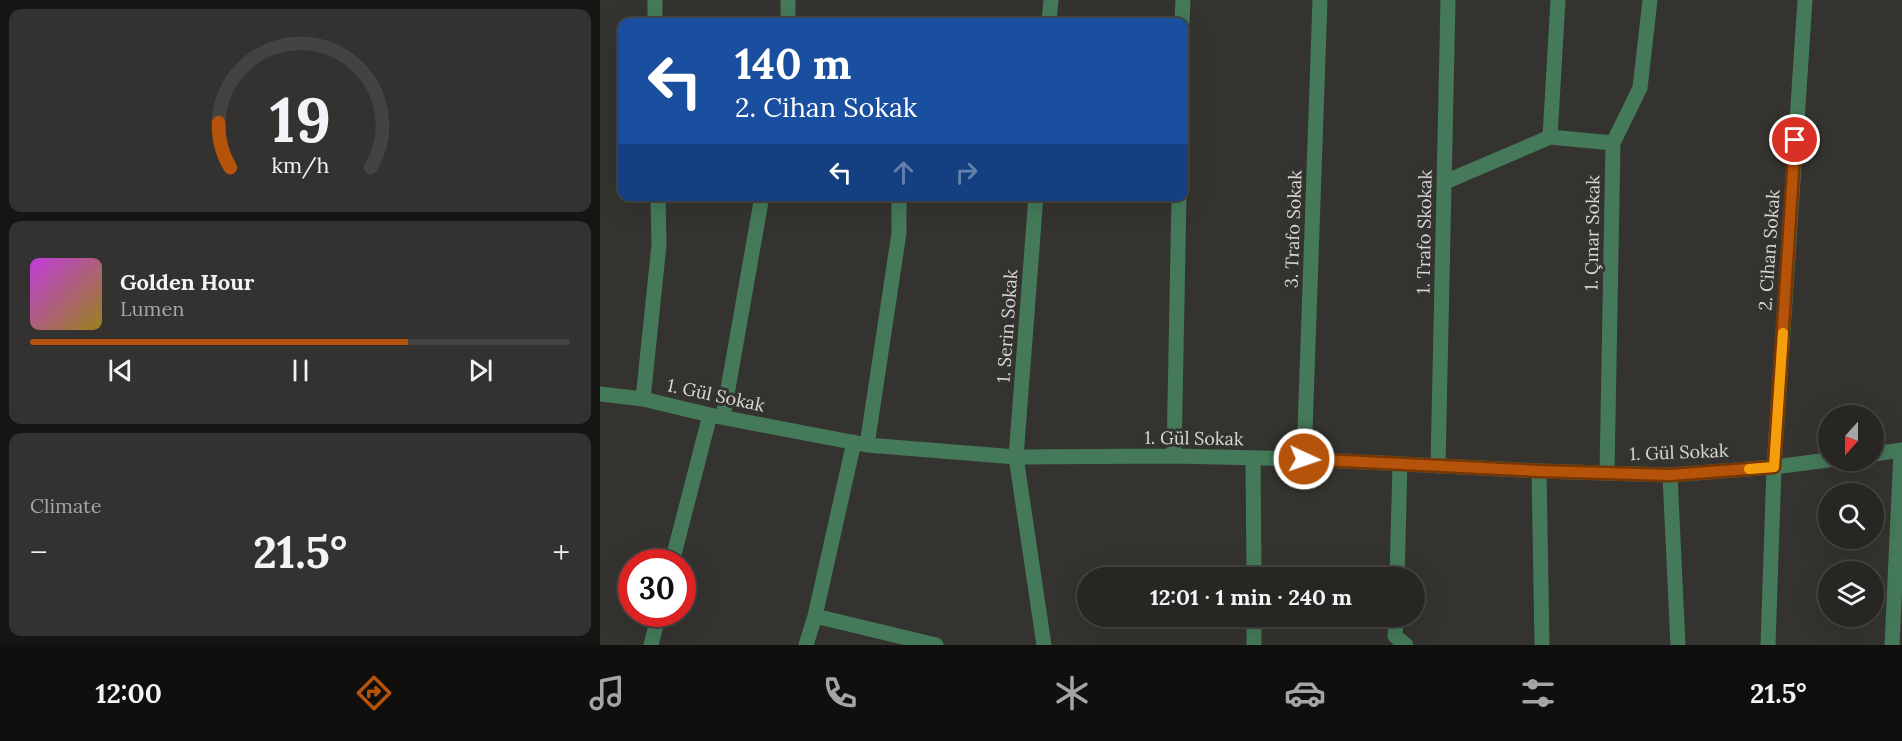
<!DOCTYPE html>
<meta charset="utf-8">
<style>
:root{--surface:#282623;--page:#343230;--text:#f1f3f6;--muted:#a5a5a6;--line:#444341;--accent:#b45309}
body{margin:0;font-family:Lora,serif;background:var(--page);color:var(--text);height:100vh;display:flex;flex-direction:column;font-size:22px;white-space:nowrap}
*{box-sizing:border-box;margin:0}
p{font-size:20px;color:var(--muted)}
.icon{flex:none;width:33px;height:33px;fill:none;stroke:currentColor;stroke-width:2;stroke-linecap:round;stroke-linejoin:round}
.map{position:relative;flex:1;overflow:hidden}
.panel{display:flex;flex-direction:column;gap:9px;padding:9px;background:#161513;width:600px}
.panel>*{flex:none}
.banner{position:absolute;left:18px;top:18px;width:570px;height:183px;border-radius:12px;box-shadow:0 6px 24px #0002,0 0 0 2px var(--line);background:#1a4fa0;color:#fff;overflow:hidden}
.needle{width:39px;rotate:201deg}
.fabs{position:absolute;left:1218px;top:405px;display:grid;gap:12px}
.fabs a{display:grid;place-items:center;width:66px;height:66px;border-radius:50%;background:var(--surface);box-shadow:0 6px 24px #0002,0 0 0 2px var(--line);font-size:30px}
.speed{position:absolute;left:18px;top:549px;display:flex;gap:12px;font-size:30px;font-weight:700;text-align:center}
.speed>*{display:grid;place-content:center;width:78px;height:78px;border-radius:50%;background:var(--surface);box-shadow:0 6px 24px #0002,0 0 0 2px var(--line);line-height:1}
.speed .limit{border:9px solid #d22;background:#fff;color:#111}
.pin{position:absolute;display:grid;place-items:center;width:51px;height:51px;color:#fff;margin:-26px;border:3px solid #fff;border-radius:50%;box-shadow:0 2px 6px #0007}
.me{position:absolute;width:66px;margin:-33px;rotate:93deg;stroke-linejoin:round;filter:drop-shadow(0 0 4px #0008)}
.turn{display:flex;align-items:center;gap:21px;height:126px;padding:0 18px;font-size:27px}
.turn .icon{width:78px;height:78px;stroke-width:2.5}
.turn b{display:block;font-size:42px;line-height:51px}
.lanes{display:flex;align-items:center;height:57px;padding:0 18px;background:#0003;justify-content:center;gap:30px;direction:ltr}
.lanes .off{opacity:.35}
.big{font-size:45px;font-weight:800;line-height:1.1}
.panel .widget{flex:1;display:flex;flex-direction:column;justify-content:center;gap:9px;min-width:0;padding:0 21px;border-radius:12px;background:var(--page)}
.panel .dial{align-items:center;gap:0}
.dial svg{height:156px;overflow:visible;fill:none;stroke:var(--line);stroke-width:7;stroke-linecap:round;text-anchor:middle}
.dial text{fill:var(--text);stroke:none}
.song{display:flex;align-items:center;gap:18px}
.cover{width:72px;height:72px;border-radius:9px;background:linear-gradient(135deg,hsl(290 70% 55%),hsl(50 70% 35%))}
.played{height:6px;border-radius:3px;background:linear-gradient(90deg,var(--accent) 70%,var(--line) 70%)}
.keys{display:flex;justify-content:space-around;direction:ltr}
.heat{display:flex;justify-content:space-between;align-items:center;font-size:33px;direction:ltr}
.trip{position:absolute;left:477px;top:567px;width:348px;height:60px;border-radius:30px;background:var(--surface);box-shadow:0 6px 24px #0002,0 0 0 2px var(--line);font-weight:800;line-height:60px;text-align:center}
.tabs{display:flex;height:96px;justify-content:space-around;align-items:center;background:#100f0e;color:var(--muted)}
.tabs .icon{width:42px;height:42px}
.tabs .on{color:var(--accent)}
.tabs b{font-size:27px;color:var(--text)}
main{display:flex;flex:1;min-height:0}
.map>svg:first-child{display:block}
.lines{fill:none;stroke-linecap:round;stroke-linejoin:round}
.minor{stroke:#447a59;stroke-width:15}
.route-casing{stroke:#753606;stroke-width:15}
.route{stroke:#b45309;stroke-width:10}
.slow{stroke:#f59e0b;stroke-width:10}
.labels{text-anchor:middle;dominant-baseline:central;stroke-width:6;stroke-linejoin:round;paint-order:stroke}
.street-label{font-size:18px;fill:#dad8d6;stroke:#35332f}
</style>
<main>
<section class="panel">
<div class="widget dial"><svg viewBox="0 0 100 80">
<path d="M14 69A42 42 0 1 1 86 69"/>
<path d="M14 69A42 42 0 0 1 8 46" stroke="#b45309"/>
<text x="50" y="56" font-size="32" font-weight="700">19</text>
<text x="50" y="72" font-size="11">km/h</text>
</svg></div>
<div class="widget">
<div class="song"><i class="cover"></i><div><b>Golden Hour</b><p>Lumen</p></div></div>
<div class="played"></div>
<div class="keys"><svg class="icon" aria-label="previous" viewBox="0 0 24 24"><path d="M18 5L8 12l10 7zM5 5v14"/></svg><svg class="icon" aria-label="pause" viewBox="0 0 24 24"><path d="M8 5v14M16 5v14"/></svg><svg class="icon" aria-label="next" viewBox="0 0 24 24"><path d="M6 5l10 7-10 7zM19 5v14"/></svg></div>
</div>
<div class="widget"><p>Climate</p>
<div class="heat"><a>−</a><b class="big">21.5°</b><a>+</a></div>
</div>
</section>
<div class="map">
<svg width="1302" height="645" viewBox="0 0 1302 645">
<rect width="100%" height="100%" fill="#35332f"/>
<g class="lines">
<path class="minor" d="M55,0v22
M188,22v-22
M449,22l2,-22
M582,22l1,-22
M950,137l8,-137
M845,182l105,-45 63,6
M436,196l-20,261 28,188
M0,394l43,5 67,16 157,30 149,12 158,-1 130,3 235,12 131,4 104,-8 54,-7
M43,399l16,-154 -1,-49
M123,417l39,-221
M267,445l32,-212v-37
M1274,454l28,-4
M574,456l5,-260
M653,458l1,120
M704,459l16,-459
M838,466l10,-466
M939,471l3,174
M1007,473l6,-330 27,-55 10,-88
M1070,475l8,170
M72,562l38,-147
M797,578l3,-114
M215,616l121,29
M654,616v29
M796,616l-1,20 11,9
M51,645l8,-31
M206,645l9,-29 39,-174
M1168,645l6,-178 31,-467
M1292,645l9,-194"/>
</g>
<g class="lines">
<g class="route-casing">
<path id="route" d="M704,459l235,12 131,4 104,-8 21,-327"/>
</g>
<use href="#route" class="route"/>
<path class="slow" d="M1149,469l25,-2 9,-134"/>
</g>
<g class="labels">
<g class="street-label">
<text transform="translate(693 229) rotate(-88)">3. Trafo Sokak</text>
<text transform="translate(824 232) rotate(-89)">1. Trafo Skokak</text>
<text transform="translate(992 233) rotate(-89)">1. Çınar Sokak</text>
<text transform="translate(1169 250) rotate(-86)">2. Cihan Sokak</text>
<text transform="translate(407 326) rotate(-86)">1. Serin Sokak</text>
<text transform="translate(116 395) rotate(12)">1. Gül Sokak</text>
<text transform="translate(594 438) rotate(1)">1. Gül Sokak</text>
<text transform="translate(1079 452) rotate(-2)">1. Gül Sokak</text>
</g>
</g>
</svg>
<div class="fabs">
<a><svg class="needle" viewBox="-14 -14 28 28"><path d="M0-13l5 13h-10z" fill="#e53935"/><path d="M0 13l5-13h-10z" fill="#a5a5a6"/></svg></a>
<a><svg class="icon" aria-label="search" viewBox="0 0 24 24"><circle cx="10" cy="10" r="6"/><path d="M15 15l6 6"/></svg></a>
<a><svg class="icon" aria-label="layers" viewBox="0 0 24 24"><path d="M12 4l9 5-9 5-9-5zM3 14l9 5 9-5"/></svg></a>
</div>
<div class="speed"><div class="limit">30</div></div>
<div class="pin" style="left:1195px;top:140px;background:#d93025"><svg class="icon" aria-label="arrive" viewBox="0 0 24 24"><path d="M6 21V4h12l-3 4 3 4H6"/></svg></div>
<svg class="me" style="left:704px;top:459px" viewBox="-20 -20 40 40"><circle r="17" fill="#b45309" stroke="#fff" stroke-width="3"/><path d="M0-11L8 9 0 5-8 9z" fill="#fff"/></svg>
<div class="trip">12:01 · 1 min · 240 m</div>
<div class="banner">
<div class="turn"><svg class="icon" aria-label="left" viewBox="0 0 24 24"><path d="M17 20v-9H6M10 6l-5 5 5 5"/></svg><div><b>140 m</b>2. Cihan Sokak</div></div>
<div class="lanes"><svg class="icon" aria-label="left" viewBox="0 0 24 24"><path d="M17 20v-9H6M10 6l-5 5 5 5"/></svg><svg class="icon off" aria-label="ahead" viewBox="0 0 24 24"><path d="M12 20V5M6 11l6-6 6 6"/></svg><svg class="icon off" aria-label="right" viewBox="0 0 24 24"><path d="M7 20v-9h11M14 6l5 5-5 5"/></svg></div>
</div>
</div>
</main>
<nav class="tabs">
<b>12:00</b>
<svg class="icon on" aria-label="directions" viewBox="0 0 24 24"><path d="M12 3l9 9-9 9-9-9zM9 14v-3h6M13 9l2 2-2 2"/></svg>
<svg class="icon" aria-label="music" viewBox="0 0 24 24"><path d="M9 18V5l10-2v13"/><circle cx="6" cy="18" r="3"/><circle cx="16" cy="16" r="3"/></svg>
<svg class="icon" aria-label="phone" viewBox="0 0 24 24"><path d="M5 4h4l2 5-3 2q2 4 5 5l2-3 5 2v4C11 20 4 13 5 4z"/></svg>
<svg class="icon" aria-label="climate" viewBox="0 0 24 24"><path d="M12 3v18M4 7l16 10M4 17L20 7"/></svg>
<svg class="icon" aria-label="car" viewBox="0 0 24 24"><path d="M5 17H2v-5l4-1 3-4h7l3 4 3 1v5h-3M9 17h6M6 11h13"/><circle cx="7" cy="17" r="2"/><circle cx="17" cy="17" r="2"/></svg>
<svg class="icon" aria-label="filters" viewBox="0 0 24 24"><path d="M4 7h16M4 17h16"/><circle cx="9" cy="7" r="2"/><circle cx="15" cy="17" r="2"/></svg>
<b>21.5°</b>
</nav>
